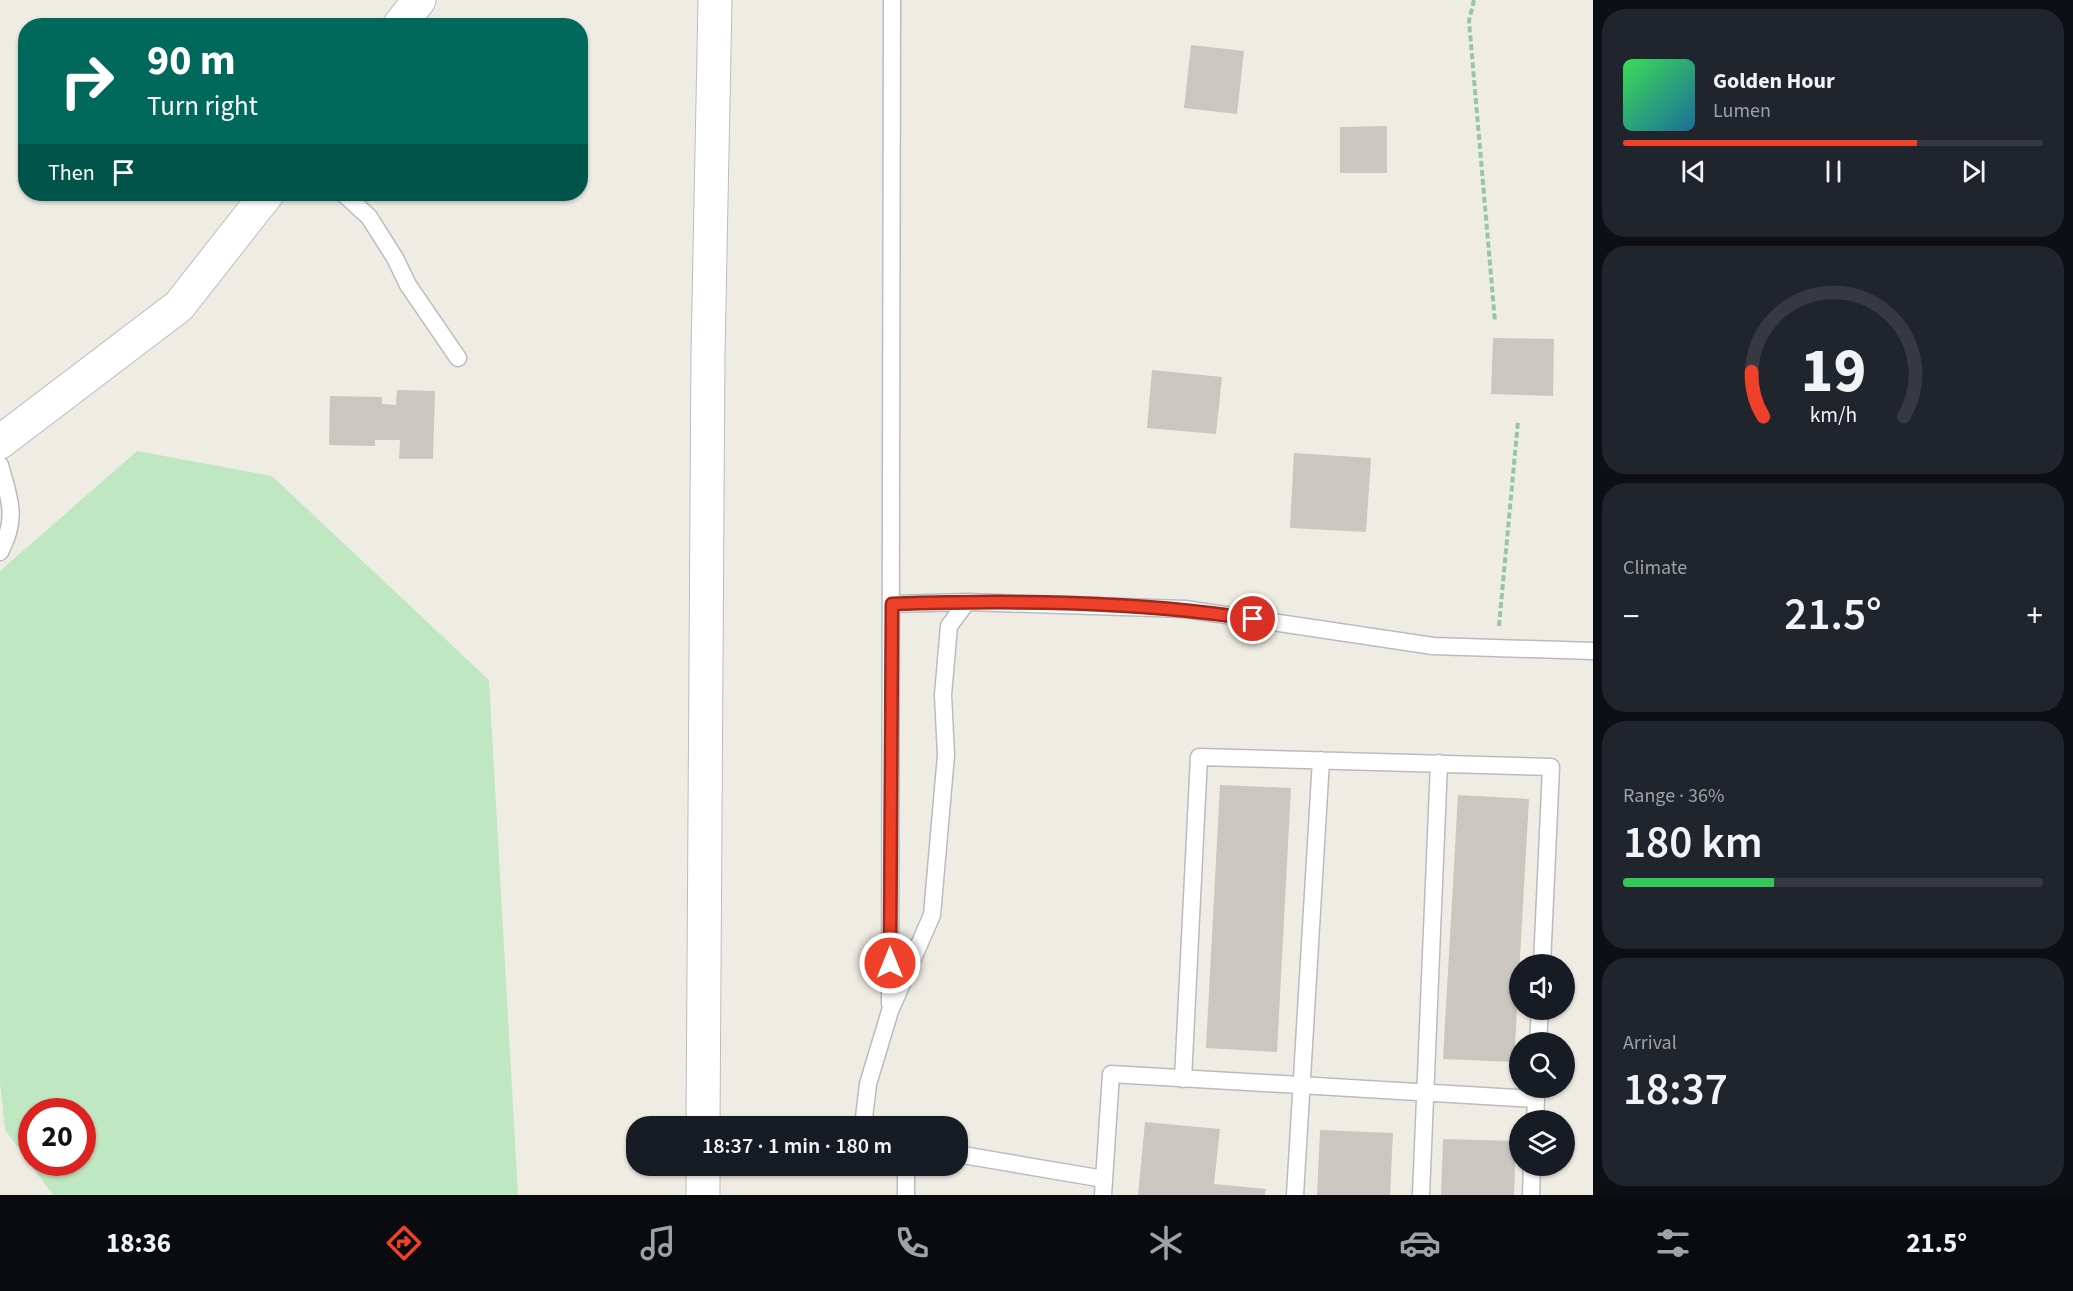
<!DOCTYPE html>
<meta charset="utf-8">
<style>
:root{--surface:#171b24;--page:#20242c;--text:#f1f3f6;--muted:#9ea1a6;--line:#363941;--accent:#ef4029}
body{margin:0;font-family:"Source Sans 3",sans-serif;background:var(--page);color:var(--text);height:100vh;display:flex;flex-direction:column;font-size:22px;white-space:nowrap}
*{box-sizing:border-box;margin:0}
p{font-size:20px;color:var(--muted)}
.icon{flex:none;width:33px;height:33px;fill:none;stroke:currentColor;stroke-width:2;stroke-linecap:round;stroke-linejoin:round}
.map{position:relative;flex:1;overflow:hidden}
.side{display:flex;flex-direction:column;gap:9px;padding:9px;background:#0d0f14;width:480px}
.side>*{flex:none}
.banner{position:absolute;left:18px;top:18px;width:570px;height:183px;border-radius:24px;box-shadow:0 2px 4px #0004;background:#00695c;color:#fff;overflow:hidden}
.buttons{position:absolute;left:1509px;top:954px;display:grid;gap:12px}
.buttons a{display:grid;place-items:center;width:66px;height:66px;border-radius:50%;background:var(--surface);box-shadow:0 2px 4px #0004;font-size:30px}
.speed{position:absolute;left:18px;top:1098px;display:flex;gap:12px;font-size:30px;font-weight:700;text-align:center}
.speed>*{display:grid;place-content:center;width:78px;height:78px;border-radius:50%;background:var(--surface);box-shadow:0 2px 4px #0004;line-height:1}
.speed .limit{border:9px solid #d22;background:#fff;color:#111}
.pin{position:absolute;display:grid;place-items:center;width:51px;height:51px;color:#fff;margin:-26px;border:3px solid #fff;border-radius:50%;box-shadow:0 2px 6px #0007}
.me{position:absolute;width:66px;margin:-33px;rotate:0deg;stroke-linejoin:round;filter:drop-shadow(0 0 4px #0008)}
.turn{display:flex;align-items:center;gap:21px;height:126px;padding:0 30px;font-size:27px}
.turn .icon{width:78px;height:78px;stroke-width:2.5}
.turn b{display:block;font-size:42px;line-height:51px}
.then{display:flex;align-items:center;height:57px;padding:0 30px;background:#0003;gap:12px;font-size:22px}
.big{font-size:45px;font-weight:600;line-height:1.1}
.side .widget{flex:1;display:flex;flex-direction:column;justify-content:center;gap:9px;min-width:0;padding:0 21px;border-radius:24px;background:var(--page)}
.side .dial{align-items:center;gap:0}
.dial svg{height:156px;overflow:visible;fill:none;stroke:var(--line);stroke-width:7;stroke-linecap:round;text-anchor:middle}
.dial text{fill:var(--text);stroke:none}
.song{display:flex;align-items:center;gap:18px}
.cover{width:72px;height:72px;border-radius:9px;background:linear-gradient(135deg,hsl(130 70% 55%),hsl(200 70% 35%))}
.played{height:6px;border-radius:3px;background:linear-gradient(90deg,var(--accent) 70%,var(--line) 70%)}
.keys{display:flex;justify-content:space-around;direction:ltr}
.heat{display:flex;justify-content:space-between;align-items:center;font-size:33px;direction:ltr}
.charge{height:9px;border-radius:4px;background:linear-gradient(90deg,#34c759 36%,var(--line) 0)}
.trip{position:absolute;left:626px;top:1116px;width:342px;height:60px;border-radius:24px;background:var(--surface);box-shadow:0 2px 4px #0004;font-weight:600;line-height:60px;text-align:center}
.tab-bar{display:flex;height:96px;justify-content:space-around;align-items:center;background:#090b0e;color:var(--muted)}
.tab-bar .icon{width:42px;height:42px}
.tab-bar .active{color:var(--accent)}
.tab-bar b{font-size:27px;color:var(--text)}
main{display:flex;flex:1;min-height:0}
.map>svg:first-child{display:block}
.green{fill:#bfe7c1;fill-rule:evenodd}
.building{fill:#cac7c1}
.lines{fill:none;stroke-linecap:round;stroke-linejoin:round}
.service-casing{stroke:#b9bbc0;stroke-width:19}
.minor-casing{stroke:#b9bbc0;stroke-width:35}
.secondary-casing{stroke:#b9bcc2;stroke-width:35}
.path{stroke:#97c6a6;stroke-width:4;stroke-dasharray:6 3;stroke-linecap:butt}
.service{stroke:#fff;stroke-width:16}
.minor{stroke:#fff;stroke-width:33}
.secondary{stroke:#fff;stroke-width:33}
.route-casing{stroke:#9b2a1b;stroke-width:15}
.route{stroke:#ef4029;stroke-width:10}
</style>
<main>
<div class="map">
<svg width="1593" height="1195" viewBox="0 0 1593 1195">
<rect width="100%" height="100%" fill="#efede3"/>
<path class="green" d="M137,451l135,25 217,204 29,515h-465l-48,-65 -5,-47v-512zM32,1112h50v50h-50z"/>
<path class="building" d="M1191,45l53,6 -7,63 -53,-6z
M1387,126v47h-47v-46z
M1493,338l61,1 -1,57 -62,-2z
M1152,370l70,7 -6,57 -69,-6z
M397,390l38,1 -2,68h-34l1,-19h-25v6l-46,-1 1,-49 52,1v7l14,1z
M1294,453l77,5 -5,74 -76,-4z
M1220,785l71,3 -14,264 -71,-4z
M1458,795l71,4 -15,263 -71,-3z
M1145,1122l75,7 -6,55 52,5 -1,6h-127z
M1320,1130l73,3 -3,62h-73z
M1443,1139l73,2 -2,54h-73z"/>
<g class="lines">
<g class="service-casing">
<path id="service" d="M344,194l25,23 26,41 13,27 50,73
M0,465c10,35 18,53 0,87
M892,604l75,-2
M890,1004l2,-1004
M1538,1042l2,-32
M1183,1079l16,-322 352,10 -9,197
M863,1126l5,-42 22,-73 42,-96 14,-160 -3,-60 6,-69 18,-24 218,7 248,37 160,5
M957,1154l147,25
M906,1195v-29
M1103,1195l8,-121 425,25 -1,21
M1295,1195l26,-435
M1421,1195l18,-432
M1531,1195l1,-29"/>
</g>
<g class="minor-casing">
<path id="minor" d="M399,26l20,-26
M0,442l179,-136 88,-112"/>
</g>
<g class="secondary-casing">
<path id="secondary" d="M703,1126l5,-774 7,-352
M703,1195v-29"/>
</g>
<path class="path" d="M1474,0l-5,21 26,301
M1499,626l19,-205"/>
<use href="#service" class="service"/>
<use href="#minor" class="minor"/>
<use href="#secondary" class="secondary"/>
</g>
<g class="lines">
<g class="route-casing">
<path id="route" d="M890,963l2,-359c120,-4 243,-3 361,15"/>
</g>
<use href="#route" class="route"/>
</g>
</svg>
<div class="buttons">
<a><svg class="icon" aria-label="sound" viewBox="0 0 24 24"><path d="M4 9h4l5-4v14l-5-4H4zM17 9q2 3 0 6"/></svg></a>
<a><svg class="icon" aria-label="search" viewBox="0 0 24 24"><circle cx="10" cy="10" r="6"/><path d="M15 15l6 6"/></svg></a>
<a><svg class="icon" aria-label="layers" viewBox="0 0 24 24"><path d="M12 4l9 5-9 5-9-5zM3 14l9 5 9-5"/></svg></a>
</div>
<div class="speed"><div class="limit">20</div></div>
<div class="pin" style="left:1253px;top:619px;background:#d93025"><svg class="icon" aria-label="arrive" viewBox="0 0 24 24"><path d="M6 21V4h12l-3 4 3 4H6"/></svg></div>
<svg class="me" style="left:890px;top:963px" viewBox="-20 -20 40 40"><circle r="17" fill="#ef4029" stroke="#fff" stroke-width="3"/><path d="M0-11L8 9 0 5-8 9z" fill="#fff"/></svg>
<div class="trip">18:37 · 1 min · 180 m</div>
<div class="banner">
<div class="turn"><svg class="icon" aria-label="right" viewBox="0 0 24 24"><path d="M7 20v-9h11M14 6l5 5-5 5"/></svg><div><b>90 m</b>Turn right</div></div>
<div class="then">Then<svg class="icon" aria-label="arrive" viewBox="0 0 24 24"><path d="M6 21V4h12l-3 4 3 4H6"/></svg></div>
</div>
</div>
<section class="side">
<div class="widget">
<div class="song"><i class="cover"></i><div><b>Golden Hour</b><p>Lumen</p></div></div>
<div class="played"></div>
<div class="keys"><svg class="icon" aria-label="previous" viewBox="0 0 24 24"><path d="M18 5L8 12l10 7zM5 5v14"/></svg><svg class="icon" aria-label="pause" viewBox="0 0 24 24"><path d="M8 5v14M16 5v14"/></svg><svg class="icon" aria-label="next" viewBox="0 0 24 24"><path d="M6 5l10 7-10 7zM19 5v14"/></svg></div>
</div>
<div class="widget dial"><svg viewBox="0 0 100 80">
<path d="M14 69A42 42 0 1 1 86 69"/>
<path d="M14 69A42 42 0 0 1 8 46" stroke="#ef4029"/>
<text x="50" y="56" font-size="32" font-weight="700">19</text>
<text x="50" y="72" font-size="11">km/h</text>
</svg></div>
<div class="widget"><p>Climate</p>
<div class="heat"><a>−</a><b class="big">21.5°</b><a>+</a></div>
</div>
<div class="widget"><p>Range · 36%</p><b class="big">180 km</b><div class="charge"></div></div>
<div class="widget"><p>Arrival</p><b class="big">18:37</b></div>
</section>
</main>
<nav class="tab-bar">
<b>18:36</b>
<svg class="icon active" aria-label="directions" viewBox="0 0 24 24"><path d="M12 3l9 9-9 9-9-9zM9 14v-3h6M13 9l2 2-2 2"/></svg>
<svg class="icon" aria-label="music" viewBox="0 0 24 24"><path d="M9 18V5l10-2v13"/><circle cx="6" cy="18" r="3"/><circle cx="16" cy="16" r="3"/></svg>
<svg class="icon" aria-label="phone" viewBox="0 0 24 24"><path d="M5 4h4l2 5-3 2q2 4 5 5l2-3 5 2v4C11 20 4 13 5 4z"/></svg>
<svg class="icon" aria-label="climate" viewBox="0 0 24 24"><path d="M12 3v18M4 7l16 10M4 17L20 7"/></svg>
<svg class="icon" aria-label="car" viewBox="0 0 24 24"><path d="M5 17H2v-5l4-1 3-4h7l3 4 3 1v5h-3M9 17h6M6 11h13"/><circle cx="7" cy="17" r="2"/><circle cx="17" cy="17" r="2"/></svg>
<svg class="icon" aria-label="filters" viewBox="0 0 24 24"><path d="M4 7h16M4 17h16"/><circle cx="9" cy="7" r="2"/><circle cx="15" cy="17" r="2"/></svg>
<b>21.5°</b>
</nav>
